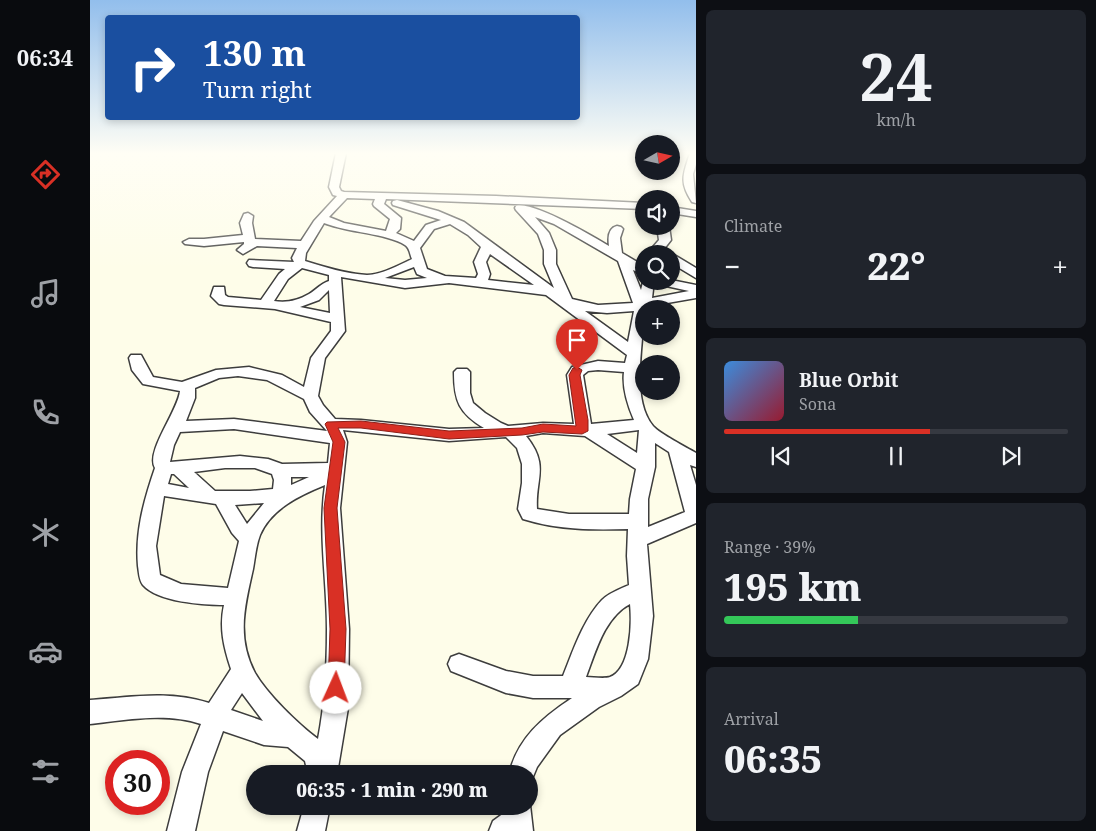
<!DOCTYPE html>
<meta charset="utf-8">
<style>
:root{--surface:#171b24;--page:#20242c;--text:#f1f3f6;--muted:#9ea1a6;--line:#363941;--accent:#d93025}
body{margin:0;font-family:"Noto Serif",serif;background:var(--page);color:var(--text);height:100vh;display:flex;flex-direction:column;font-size:19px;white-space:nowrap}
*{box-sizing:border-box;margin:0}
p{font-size:16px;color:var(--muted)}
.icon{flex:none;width:28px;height:28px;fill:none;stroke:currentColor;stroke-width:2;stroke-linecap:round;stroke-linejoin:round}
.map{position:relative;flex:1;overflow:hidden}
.panel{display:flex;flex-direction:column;gap:10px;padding:10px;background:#0d0f14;width:400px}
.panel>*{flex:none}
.guide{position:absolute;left:15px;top:15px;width:475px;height:105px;border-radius:5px;box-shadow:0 2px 8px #0003;background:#1a4fa0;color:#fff;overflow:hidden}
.needle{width:32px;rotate:81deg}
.fabs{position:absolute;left:545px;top:135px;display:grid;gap:10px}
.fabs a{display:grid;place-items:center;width:45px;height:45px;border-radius:50%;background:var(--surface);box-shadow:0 2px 8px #0003;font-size:25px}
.speed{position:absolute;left:15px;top:750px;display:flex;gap:10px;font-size:25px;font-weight:700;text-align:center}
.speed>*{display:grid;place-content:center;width:65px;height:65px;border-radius:50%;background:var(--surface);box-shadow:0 2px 8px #0003;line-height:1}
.speed .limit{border:8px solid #d22;background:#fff;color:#111}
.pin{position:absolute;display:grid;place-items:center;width:42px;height:42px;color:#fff;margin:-51px -21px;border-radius:50% 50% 50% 0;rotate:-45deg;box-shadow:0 0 5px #0007}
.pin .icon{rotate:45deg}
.me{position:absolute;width:55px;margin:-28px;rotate:2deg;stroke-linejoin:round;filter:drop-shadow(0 0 4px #0008)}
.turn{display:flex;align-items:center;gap:18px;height:105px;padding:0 15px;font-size:22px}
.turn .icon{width:65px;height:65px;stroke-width:2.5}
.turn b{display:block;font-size:35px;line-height:42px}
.big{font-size:38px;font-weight:800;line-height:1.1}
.panel .widget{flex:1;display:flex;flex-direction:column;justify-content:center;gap:8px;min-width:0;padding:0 18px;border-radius:8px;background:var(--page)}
.panel .dial{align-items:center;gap:0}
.dial b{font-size:65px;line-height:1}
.song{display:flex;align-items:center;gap:15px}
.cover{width:60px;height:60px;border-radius:8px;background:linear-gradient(135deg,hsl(210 70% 55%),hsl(350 70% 35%))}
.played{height:5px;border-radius:2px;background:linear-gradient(90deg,var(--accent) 60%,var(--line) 60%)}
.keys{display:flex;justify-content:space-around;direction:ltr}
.heat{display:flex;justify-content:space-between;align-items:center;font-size:28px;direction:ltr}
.charge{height:8px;border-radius:4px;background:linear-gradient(90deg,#34c759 39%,var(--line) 0)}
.trip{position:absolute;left:156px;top:765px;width:292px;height:50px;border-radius:25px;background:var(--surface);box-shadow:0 2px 8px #0003;font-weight:800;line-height:50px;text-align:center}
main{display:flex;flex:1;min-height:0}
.tabs{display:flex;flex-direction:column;width:90px;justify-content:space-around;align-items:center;background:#090b0e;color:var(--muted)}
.tabs .icon{width:35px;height:35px}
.tabs .current{color:var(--accent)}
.tabs b{font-size:22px;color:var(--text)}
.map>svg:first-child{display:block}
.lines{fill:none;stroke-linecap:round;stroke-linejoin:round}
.street-casing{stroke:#3d3d3d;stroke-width:3}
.street{fill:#fff;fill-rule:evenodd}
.route{fill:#d93025;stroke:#8d1f18}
</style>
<main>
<nav class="tabs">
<b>06:34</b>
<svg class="icon current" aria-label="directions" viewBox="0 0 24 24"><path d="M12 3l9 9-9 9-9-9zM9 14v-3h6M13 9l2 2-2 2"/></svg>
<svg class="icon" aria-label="music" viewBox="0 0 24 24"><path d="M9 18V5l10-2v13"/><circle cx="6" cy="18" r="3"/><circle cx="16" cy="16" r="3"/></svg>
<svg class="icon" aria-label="phone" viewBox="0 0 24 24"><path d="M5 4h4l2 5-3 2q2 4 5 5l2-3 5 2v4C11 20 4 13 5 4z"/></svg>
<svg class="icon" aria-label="climate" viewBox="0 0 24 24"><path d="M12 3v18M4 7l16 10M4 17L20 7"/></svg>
<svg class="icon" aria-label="car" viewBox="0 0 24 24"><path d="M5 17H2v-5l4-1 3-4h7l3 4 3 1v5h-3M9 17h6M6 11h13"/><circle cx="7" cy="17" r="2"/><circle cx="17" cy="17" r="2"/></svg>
<svg class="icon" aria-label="filters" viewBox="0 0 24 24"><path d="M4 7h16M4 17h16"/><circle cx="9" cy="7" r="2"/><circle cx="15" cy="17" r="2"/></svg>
</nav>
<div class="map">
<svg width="606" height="831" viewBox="0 0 606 831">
<rect width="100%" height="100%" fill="#fefde9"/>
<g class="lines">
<g class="street-casing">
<path id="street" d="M246,153h10l-7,34 2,4 3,1 152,4 148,7v6l-258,-10 -2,5 17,14 -1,11 -4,4 18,8 12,-16 15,-5 -48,-15 -1,-2 1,-2 4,-1 41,11 26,11 90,66 -10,-24v-14l-6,-16 -22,-24 -1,-2 1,-2c18,-5 76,30 93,40 -1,-7 -1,-18 8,-20l4,1 2,2 -3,9 2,15 22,13v9l-11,-5 8,20 3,-12v3h10l-2,17 37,-7 -32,-7 -2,-3h16v-1l25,5v13l-46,8 -1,3h-5c0,33 -14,89 9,117 7,8 33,21 43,27v14l-6,-2 6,20v38l-49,21 6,72 -5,43 -10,25 -17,12 -22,11 -39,28 -23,32 -7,17v-10h-21c9,-36 33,-56 63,-76h-39l-27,-5 -55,-22 -3,-7 3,-7 8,-3 47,17 27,5h30c10,-25 20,-56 39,-76 7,-7 18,-11 27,-15l-2,-29 1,-27c-36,1 -70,1 -105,-10l-5,-10 4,-26v-19l-5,-16 -11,-11 -57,4 -106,-11 4,12 -7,66 9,121 -1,79 -11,66h-29l-3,-13 -17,-14 -24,-2 -41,-14 -15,41 -13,59h-28l15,-59 19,-48c-35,-12 -75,-4 -111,0v-24c40,-3 80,-10 119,3l22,-34c-7,-21 -12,-41 -7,-64 -21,0 -66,-3 -81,-20 -4,-5 -4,-13 -5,-19 -3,-34 6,-66 17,-98 -10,-16 23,-57 25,-77l-37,-7 -11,-14 -3,-12 2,-3h10l12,22 29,5 34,-12 33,-3 33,8 22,12 7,-29 20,-27v-9l-56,-13 -51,-4 -5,-1 -8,-8 3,-9h10l1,8 3,2 33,3 18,-26 6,-5 -32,-2 -4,-1 -2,-3 2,-3 45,2 -2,-4 5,-10 -40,-2 -14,8 -6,-4 7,-6v-2l-40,4 -19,-2 -2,-2 6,-3h15l39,-4 -3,-12 4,-9 4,-1 5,3 -1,7 3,16 46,2 13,-20 23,-25 -4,-1 -4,-8zM257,198l28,1 -2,5 1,2 16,13 -4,12 -42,-8 -15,-6zM445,217l19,7 64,37 15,42 -35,2 -26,-6 -16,-35v-14l-7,-17zM234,223c22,9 65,11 81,22 5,3 5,10 7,14 -13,6 -31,16 -45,16 -20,-1 -43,-8 -62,-14l1,-8zM360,224l18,11 13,12 -7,15 4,12 -2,4 -31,-2 -18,-7 -7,-21 14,-19zM400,254l44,31 -46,-5 2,-6 -4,-12zM324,267l3,7 10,4 -22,2 -20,-2zM212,268l27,7v6c-9,3 -13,9 -20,13 -12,7 -23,9 -35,7l14,-22zM251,277l64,11 44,-5 97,12 81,60 -2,8 -27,-2 -26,6 -5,8 7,49 -31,-1 -35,3 -7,-3 -16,-10 -12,-10 -3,-10v-21l-3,-3h-10l-3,3c0,29 5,41 30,56l-35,1 -88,-9 -26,-1 -12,-14 -5,-9 7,-38 20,-27zM239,290l1,23 -30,-6 19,-7zM495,311l22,2 27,-2 -6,31zM508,370l26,2c-2,16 4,34 10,48l-43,4 -8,-49 5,-4zM148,376l29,4 37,19 6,13 17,19 -93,-12 -48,2 9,-23v-10l24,-10zM144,429l96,14 -2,20 -46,1 -14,-5 -28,-3 -70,6 4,-17 6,-13zM549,430l-2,23 -30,-19zM453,433l42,3 51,33 -6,30 -1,15h-60l-32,-5c-2,-31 13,-43 -11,-73zM565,443l14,9 16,60 -37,15v-28l7,-32zM135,468h30l17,6 2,6 -1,9 -23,2h-35l-21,-19zM81,474h3l15,14 -21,-4zM201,477h18l-18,8zM235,485c-7,48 2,96 2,144 0,37 -2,74 -9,110 -20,-15 -51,-45 -63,-66 -19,-36 -10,-68 -2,-104 2,-11 3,-24 7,-34 11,-26 40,-40 65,-50zM74,496l52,8 16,29 7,8 -11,47 -47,-4 -21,-9 -4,-29zM174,503l-17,21 -12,-19zM540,604c2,19 1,65 -20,73 -6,2 -17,0 -24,0 10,-26 18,-59 44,-73zM152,693l21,28 -32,-11z
M600,153h6v11l-3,10 3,29 -4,-1c-13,-20 -9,-27 -2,-49z
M581,207l25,4v6l-25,-4z
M567,226h12l2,14 -11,14h-13l12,-14z
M581,253l25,15v10l-25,-15z
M440,805l3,26h-44l4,-10 11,-8v-7z
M214,806h26l-5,25h-28z"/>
</g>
<use href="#street" class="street"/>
</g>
<linearGradient id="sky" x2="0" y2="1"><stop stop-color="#92beec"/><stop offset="0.57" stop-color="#fffef5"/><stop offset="1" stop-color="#fffef5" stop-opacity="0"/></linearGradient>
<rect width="606" height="269" fill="url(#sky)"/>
<path class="route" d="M487,367l5,3 -2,5 8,45v11l-6,3 -39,-2 -21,3 -73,4 -88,-11h-23l7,14 -8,66 9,121 -2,59 -2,6 -6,2 -6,-2 -2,-6 2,-59 -6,-121 9,-66 -8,-18 2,-2 34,-1 88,10 73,-3 21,-4 33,2 -7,-51 4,-7z"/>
</svg>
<div class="fabs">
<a><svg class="needle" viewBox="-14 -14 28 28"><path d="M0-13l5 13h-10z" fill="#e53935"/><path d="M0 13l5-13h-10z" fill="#9ea1a6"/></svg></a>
<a><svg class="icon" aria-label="sound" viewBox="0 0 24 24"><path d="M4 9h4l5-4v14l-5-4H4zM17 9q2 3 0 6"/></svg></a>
<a><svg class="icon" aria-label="search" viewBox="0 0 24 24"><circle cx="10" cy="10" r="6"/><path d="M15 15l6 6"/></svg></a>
<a>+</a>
<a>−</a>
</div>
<div class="speed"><div class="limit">30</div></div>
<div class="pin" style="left:487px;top:370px;background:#d93025"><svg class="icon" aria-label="arrive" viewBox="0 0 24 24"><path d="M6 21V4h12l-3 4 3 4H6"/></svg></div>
<svg class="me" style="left:246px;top:688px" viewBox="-20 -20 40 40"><circle r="19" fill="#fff"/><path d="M0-13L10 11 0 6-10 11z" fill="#d93025"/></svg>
<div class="trip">06:35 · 1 min · 290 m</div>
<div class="guide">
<div class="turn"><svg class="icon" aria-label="right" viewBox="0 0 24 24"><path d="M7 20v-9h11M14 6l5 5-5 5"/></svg><div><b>130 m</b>Turn right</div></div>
</div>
</div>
<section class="panel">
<div class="widget dial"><b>24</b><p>km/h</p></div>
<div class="widget"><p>Climate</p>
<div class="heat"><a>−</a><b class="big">22°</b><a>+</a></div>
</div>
<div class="widget">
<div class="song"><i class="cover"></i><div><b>Blue Orbit</b><p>Sona</p></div></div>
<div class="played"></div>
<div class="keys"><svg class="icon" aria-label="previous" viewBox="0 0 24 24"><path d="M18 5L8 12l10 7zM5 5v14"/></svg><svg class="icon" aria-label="pause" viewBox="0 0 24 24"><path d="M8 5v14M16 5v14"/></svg><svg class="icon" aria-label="next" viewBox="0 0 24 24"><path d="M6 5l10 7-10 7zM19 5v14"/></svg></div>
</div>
<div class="widget"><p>Range · 39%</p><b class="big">195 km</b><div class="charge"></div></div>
<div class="widget"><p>Arrival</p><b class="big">06:35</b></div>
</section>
</main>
